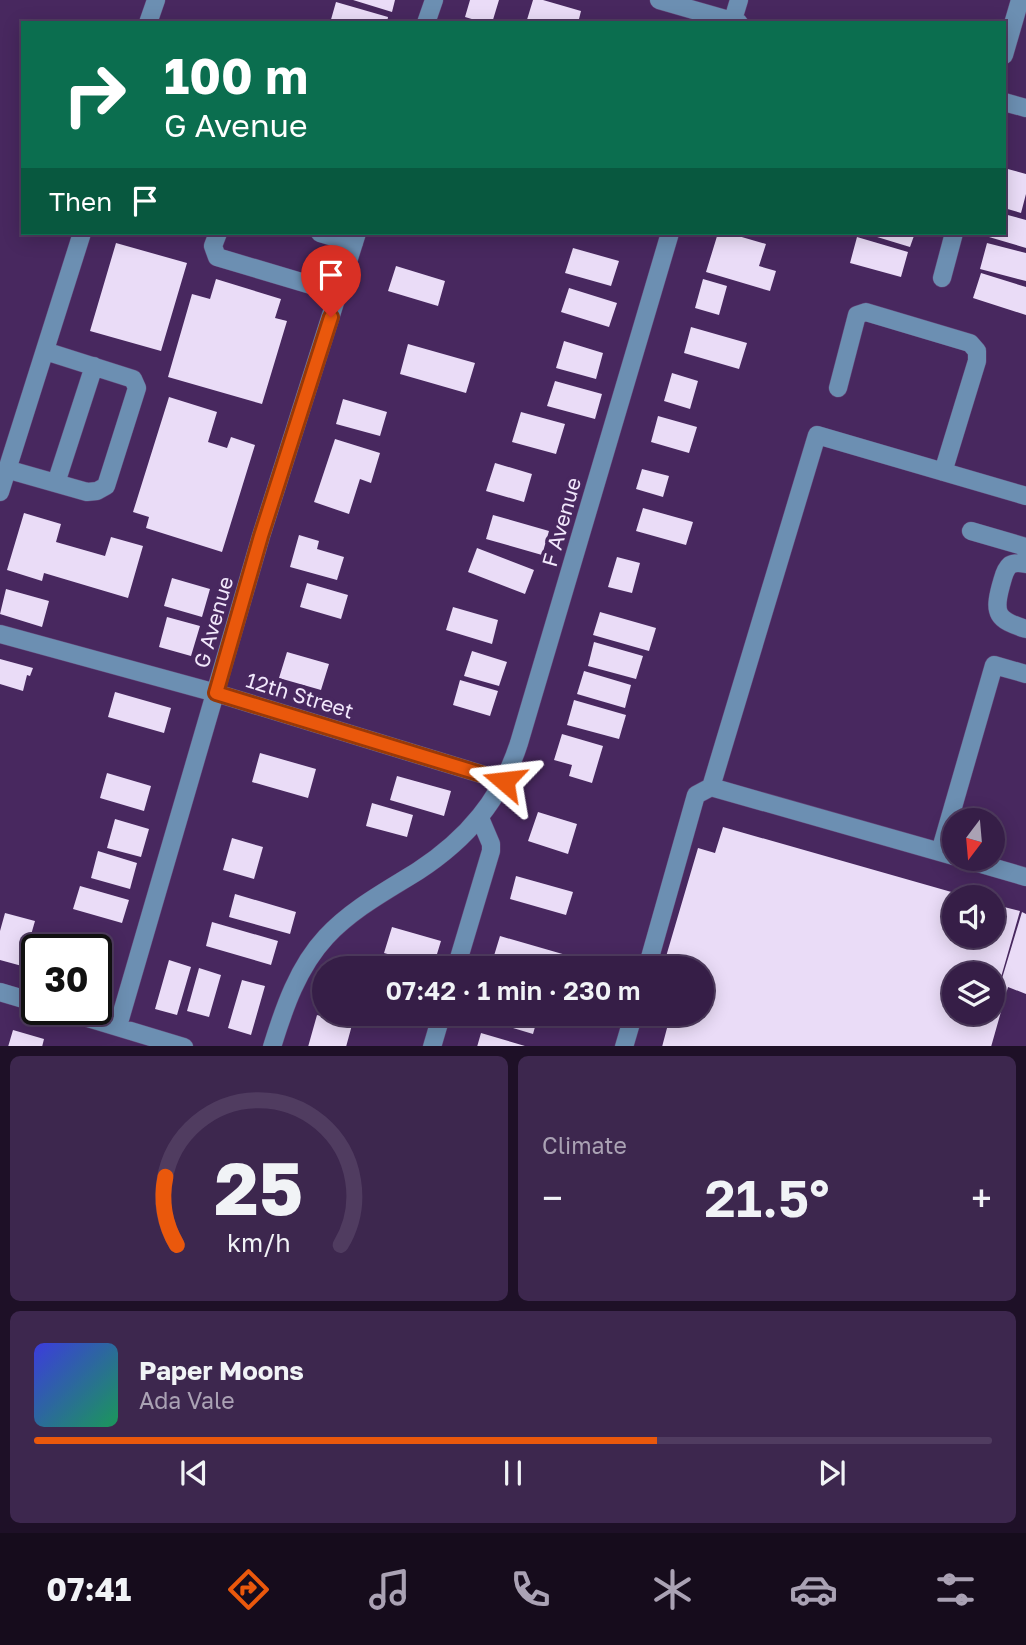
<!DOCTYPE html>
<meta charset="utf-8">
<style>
:root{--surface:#361e47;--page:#3d274e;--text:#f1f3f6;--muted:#aaa2b4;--line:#503c60;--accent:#ea580c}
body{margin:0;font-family:"Golos Text",sans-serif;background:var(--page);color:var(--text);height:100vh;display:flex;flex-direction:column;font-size:26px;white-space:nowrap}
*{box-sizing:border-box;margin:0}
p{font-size:23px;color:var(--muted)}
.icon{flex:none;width:38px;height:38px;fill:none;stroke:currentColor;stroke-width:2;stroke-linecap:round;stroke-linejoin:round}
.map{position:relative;height:1046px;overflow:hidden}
.side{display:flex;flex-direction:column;gap:10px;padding:10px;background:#1e1027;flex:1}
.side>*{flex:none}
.top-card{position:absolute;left:21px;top:21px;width:985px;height:214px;border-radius:0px;box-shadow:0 4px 18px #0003,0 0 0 2px var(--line);background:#0b6e4f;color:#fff;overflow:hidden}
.needle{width:46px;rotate:196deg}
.fabs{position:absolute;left:942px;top:808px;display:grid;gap:14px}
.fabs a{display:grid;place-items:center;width:63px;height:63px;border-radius:50%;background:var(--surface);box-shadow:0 4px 18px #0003,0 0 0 2px var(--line);font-size:35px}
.speed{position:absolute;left:21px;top:934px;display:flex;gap:14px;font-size:35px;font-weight:700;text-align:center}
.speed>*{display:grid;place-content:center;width:91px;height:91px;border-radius:50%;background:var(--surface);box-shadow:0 4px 18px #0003,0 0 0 2px var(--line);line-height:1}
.speed .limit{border:4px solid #111;border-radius:10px;background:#fff;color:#111}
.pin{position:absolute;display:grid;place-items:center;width:60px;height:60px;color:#fff;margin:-72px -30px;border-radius:50% 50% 50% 0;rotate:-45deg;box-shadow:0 0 7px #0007}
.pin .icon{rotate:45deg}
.me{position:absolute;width:77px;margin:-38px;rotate:287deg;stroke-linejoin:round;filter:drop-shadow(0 0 5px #0008)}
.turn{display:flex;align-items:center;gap:24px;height:147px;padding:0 28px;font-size:32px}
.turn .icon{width:91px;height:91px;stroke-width:2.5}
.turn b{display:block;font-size:49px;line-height:60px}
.then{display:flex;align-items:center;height:66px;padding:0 28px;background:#0003;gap:14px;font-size:26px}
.big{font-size:52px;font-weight:600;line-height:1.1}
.side .card{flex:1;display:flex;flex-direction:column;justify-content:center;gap:10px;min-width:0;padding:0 24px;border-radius:10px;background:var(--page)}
.side .dial{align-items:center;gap:0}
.dial svg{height:182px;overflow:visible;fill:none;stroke:var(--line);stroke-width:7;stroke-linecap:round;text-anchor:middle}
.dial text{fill:var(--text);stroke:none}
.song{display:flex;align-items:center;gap:21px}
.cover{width:84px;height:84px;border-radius:10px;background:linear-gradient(135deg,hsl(240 70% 55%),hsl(150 70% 35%))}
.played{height:7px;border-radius:4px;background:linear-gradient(90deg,var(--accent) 65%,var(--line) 65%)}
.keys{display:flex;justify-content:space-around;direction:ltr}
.heat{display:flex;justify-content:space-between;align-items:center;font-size:38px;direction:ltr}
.side .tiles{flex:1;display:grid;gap:10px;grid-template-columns:1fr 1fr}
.card:last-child{grid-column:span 2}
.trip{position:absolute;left:312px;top:956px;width:402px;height:70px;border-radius:35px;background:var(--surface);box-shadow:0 4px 18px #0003,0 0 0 2px var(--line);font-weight:600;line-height:70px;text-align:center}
.dock{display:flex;height:112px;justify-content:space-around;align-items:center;background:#160c1c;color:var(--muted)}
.dock .icon{width:49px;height:49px}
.dock .active{color:var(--accent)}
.dock b{font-size:32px;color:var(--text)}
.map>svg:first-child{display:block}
.building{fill:#eadcf7}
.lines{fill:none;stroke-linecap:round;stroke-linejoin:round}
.minor-casing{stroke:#634778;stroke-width:19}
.minor{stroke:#6c8fb2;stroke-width:18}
.route-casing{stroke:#983908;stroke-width:18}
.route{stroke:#ea580c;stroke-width:12}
.labels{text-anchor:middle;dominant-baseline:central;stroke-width:7;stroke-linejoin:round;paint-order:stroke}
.street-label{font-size:21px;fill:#f1e7fb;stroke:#48285f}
</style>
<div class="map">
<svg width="1026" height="1047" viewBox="0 0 1026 1047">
<rect width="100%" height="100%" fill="#48285f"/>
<path class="building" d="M353,0h42l-3,12z
M470,0h29l-7,23h-7l-20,-6z
M533,0h10l38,11 -3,12h-52z
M336,2l52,15 -1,6h-57z
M1004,168l22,6v20l-5,19 -17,-5z
M1004,214l22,6v28l-37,-11 1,-4h14z
M718,233h10l38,11 -7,22 17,5 -6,20 -64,-19z
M864,233h51l-5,14z
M857,237l51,15 -7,25 -51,-14z
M116,243l71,20 -26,88 -71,-20z
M987,243l39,10v28l-46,-12z
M573,248l46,13 -8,25 -46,-13z
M396,266l49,15 -7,25 -50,-15z
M981,273l45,14v28l-53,-17z
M216,279l65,20 -6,19 12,3 -25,83 -94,-27 24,-83 18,5z
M703,279l24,7 -8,29 -24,-7z
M569,288l48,15 -8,24 -48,-15z
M691,327l56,16 -8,26 -55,-16z
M564,341l39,12 -7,26 -40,-11z
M408,344l67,19 -9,30 -66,-19z
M672,373l26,8 -8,28 -26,-8z
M555,381l47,13 -7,25 -48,-13z
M169,397l48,15 -9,30 19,6 4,-11 24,8 -33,107 -76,-24 3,-11 -16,-5z
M343,399l44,13 -7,24 -44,-12z
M521,412l44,12 -9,30 -44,-12z
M658,416l39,11 -8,26 -38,-11z
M335,439l45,14 -9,30 -11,-4 -11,35 -35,-12z
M495,463l37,11 -8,28 -38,-11z
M642,469l27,7 -6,21 -27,-8z
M643,508l50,14 -7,23 -50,-14z
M24,513l37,11 -5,18 49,14 6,-19 32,9 -15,52 -84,-25 -2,8 -35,-11z
M493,515l56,16 -7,24 -56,-16z
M299,535l20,6 -2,8 27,8 -7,23 -47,-13z
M477,548l57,22 -9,24 -57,-22z
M617,557l23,6 -8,30 -24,-6z
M172,578l38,11 -8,28 -38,-11z
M307,583l41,12 -7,24 -41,-12z
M6,589l43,12 -7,26 -42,-13z
M453,607l45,13 -6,24 -46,-14z
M600,612l56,16 -7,23 -56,-16z
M167,617l33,9 -9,30 -32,-9z
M594,642l49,14 -7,23 -48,-13z
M472,651l35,11 -8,24 -35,-10z
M287,652l42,12 -8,26 -42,-12z
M0,659l33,9 -3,8 -3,-1 -4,16 -23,-7z
M584,671l47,14 -6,23 -48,-14z
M460,680l38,11 -8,25 -37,-11z
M115,692l56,16 -7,25 -56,-16z
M574,700l52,15 -7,24 -52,-14z
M562,734l41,12 -11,37 -23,-7 3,-11 -18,-5z
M260,753l56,16 -8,29 -56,-16z
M107,773l44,13 -7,25 -44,-13z
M397,776l54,15 -7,25 -54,-16z
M372,803l41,12 -6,22 -41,-11z
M538,812l39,12 -9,30 -40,-13z
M115,819l34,10 -8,28 -34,-9z
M723,827l246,70 -15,1v38h38v-32l28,7 -27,94 -1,-30h-38v38h37l-3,12 34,-113 4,2v80l-18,-7 -17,60h-329l9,-34h31v-45h-18l1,-2 -20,-6 33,-112 17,5z
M232,838l31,9 -9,32 -31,-9z
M98,851l39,12 -7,26 -39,-11z
M516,876l57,16 -7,23 -56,-16z
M80,886l49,14 -7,23 -49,-14z
M235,894l61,18 -6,22 -61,-17z
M5,913l30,8 -13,45 -22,-6v-29z
M212,922l66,19 -7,24 -65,-19z
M392,927l49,14 -8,26 -49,-14z
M500,936l66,19 -3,13h-41l-29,-9z
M42,938l34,10v2h-38z
M96,954l18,6 -10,32 -8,-2z
M363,955l43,12v1h-47z
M169,960l22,7 -14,48 -22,-6z
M199,968l22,7 -12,42 -22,-6z
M242,980l23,6 -14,49 -23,-7z
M477,1013h62l-6,21 -57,-17z
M317,1015l35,10 -6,22h-38z
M13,1030l31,9 -2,8h-34z
M481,1033l44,13 -1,1h-47z"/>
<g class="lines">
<g class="minor-casing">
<path id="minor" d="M659,0l80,23
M148,23l8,-23
M426,23l8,-23
M732,23l7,-23
M1004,55l16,-55
M1004,102l22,6
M218,233l-5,13 4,11 121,36
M320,233l34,10
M942,278l12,-45
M838,388l19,-73 9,-3 104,31 7,8v10l-34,111
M6,469l81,23 10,-1 9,-5 31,-98 -4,-9 -88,-28
M56,483l38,-117
M0,492l82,-259
M971,531l55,16
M1026,564c-5,-1 -11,-2 -16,1 -6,5 -7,14 -9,20 -8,29 -4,35 25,44
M0,634l216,59 288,88
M711,787l243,69
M940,852l54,-187 32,9
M964,859l62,18
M456,968l35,-117v-7l-11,-26
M647,968l49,-173 15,-8 106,-352 209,61
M0,992l37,11
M61,1010l123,37
M118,1026l143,-490 96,-303
M272,1047c12,-39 26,-80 54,-110 26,-28 60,-46 92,-66 49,-32 83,-72 101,-128l151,-510
M432,1047l10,-34
M624,1047l10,-34"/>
</g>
<use href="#minor" class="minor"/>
</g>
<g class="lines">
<g class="route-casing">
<path id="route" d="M331,317l-70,219 -45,157 288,88"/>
</g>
<use href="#route" class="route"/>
</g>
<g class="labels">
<g class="street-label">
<text transform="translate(561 522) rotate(-74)">F Avenue</text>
<text transform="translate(213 622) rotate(-74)">G Avenue</text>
<text transform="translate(300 695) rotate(17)">12th Street</text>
</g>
</g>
</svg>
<div class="fabs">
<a><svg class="needle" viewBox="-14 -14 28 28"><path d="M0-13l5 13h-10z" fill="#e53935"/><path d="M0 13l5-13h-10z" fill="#aaa2b4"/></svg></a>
<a><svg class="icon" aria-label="sound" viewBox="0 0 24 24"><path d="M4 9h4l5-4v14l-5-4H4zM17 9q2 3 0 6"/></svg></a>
<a><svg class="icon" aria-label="layers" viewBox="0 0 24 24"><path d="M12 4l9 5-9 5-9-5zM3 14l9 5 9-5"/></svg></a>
</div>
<div class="speed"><div class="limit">30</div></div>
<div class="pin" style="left:331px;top:317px;background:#d93025"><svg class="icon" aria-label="arrive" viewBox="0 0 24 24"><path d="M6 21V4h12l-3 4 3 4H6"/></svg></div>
<svg class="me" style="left:504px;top:781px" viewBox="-20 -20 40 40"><path d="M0-17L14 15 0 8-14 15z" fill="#ea580c" stroke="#fff" stroke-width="4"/></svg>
<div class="trip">07:42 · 1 min · 230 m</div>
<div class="top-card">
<div class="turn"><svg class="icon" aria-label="right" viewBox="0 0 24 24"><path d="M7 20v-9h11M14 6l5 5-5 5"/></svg><div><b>100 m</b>G Avenue</div></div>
<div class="then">Then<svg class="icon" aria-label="arrive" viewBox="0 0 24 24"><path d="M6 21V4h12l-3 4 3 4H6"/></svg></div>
</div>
</div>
<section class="side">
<div class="tiles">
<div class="card dial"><svg viewBox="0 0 100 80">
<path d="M14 69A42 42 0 1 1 86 69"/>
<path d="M14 69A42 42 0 0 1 9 39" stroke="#ea580c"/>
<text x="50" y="56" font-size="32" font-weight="700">25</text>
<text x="50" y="72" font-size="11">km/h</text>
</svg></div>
<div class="card"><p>Climate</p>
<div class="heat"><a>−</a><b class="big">21.5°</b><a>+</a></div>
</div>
<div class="card">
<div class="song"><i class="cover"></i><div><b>Paper Moons</b><p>Ada Vale</p></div></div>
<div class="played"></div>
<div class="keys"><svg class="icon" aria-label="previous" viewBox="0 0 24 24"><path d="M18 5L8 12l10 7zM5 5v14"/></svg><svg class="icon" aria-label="pause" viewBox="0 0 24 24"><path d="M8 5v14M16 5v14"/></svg><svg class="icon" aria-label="next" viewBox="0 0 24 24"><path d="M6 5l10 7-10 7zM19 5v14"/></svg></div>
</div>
</div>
</section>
<nav class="dock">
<b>07:41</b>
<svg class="icon active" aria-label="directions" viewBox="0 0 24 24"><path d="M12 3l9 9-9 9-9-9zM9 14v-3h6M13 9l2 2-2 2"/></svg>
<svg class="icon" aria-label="music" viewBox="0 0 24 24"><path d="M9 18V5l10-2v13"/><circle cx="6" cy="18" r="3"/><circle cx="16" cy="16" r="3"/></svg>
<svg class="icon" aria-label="phone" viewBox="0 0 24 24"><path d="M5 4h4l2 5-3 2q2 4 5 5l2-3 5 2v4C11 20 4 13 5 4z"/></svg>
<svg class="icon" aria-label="climate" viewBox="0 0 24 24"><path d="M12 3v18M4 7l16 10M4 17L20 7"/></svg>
<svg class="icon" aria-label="car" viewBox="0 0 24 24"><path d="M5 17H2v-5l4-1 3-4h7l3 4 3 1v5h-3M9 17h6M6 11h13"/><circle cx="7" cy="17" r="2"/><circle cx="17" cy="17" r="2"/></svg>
<svg class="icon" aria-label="filters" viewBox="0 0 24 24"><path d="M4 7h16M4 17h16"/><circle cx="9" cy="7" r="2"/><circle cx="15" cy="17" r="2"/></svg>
</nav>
